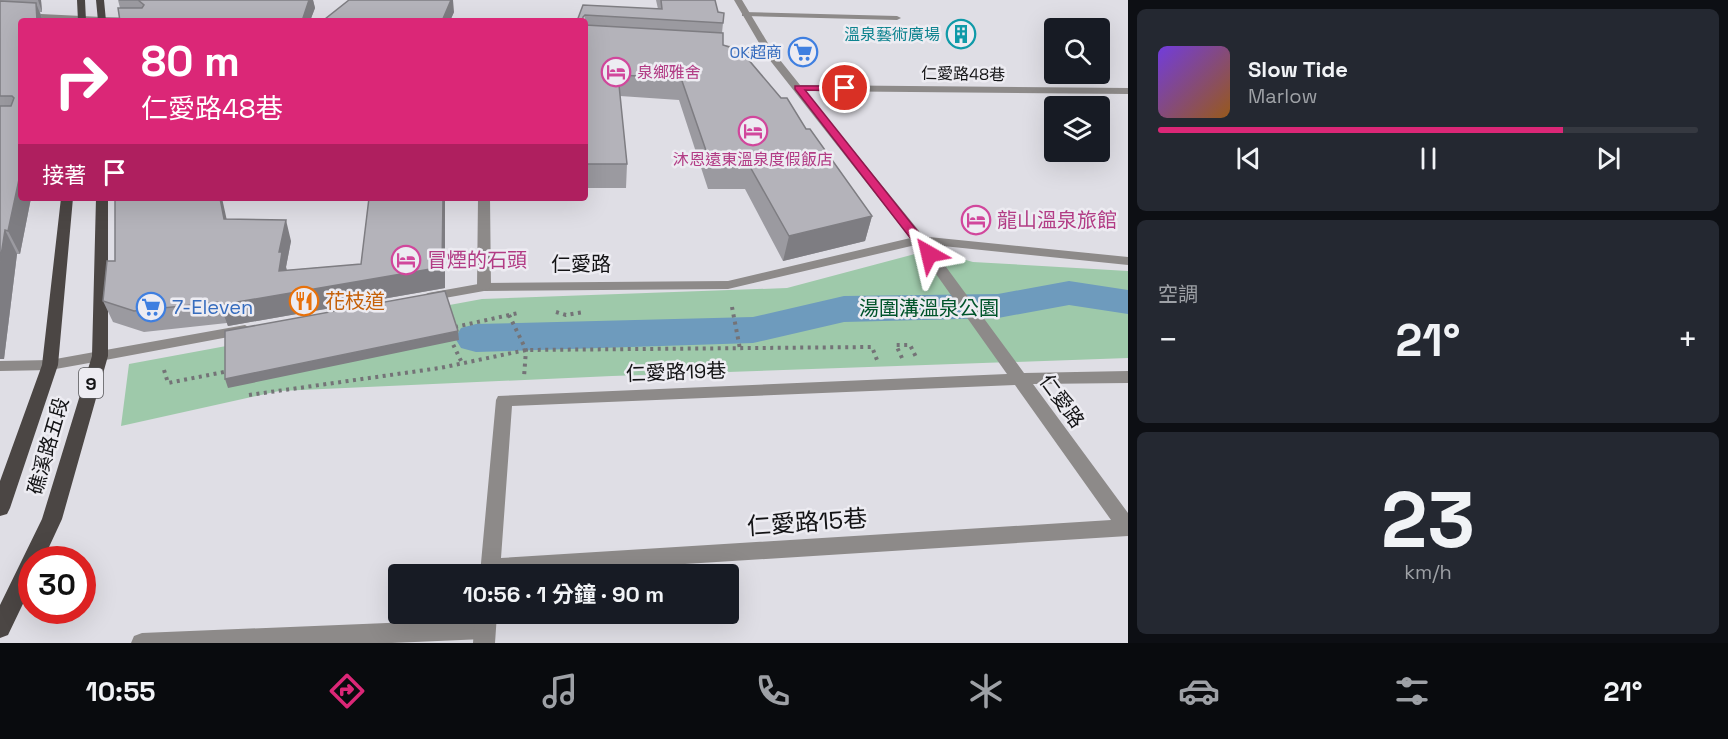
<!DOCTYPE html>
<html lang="zh-TW">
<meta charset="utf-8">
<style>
:root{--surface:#171b24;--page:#242831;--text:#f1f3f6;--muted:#9ea1a6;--line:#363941;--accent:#db2777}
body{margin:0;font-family:"Space Grotesk","Noto Sans TC",sans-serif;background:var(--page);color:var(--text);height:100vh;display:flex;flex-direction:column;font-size:22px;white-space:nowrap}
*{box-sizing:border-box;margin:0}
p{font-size:20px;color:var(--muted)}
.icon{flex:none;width:33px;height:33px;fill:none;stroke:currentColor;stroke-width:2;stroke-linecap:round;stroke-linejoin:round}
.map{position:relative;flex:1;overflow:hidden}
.panel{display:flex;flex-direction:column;gap:9px;padding:9px;background:#0d0f14;width:600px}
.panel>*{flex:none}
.top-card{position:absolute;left:18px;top:18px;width:570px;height:183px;border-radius:6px;box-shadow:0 6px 24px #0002;background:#db2777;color:#fff;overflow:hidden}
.tools{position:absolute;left:1044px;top:18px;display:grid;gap:12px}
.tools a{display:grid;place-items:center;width:66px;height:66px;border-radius:6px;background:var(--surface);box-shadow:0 6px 24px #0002;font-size:30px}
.speed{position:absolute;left:18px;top:546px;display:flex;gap:12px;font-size:30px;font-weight:700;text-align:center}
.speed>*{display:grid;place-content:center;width:78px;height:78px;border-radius:50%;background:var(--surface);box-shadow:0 6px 24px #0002;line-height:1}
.speed .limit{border:9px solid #d22;background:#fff;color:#111}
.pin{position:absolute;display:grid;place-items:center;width:51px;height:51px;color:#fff;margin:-26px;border:3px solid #fff;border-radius:50%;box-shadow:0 2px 6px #0007}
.me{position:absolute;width:66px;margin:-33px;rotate:323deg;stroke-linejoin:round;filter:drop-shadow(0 0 4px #0008)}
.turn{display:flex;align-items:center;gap:21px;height:126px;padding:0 24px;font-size:27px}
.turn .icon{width:78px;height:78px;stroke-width:2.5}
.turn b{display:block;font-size:42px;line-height:51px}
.then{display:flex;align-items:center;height:57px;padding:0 24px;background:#0003;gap:12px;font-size:22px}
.big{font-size:45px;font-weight:700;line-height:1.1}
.panel .widget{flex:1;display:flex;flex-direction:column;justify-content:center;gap:9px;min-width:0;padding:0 21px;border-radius:9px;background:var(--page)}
.panel .dial{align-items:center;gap:0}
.dial b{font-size:78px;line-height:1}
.song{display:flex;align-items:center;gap:18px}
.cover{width:72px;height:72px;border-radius:9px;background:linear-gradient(135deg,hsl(260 70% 55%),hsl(30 70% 35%))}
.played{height:6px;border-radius:3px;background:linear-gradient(90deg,var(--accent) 75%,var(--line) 75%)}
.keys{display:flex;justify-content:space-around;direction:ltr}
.heat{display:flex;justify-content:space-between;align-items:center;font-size:33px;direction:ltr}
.trip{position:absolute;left:388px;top:564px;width:351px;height:60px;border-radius:6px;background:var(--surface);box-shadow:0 6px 24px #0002;font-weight:700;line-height:60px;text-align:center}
.dock{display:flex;height:96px;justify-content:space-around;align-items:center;background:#090b0e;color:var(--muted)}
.dock .icon{width:42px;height:42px}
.dock .current{color:var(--accent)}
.dock b{font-size:27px;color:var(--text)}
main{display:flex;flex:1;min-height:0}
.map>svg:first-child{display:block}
.green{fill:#9ec9aa}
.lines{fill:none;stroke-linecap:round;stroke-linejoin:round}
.canal{fill:#6e9bbd;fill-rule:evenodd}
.path{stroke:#747377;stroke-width:4;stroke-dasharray:3 4.5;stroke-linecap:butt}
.service{fill:#8d8a89;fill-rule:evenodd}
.pedestrian{fill:#8d8a89;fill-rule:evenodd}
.minor{fill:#8d8a89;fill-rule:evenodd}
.primary{fill:#4b4644;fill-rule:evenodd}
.wall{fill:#9b9aa0}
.shaded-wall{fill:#7e7d82}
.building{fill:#b4b3ba;stroke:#7e7d82;stroke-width:1.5}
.route{fill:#db2777;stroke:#8e194d;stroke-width:1.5}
.labels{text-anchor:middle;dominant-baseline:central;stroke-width:5;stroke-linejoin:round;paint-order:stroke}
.far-culture-label{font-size:16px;fill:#0d838f;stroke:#edecf2;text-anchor:end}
.far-shop-label{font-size:16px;fill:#366cbe;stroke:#edecf2;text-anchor:end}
.far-hotel-label{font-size:16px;fill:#b23c85;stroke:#edecf2;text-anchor:start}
.far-street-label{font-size:16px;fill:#131315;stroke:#edecf2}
.shield{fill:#edecf2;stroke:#545457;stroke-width:1.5}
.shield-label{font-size:18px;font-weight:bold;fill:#131315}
.hotel-label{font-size:20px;fill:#b23c85;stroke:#edecf2;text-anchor:start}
.street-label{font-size:20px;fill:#131315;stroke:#edecf2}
.food-label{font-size:20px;fill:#c56008;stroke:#edecf2;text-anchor:start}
.shop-label{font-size:20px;fill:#366cbe;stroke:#edecf2;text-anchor:start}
.park-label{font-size:20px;fill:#00542a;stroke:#edecf2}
.near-street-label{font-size:24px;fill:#131315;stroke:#edecf2}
</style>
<main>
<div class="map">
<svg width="1128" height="643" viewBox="0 0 1128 643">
<rect width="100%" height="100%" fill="#dfdee5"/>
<path class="green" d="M930,250l43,12 155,9v87l-516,18 -333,15 -158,35 8,-62 353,-65 305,-11z"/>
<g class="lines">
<path class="canal" d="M1069,281l59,9v24l-59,-9 -71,13 -154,4 -91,21 -277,9 -15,-4 -6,-10 6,-10 15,-4 277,-7 91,-21 154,-2z"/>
<path class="path" d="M732,307l8,42
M556,312l10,3 18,-3
M509,315l17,35 -2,27
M455,327l63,-14
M450,338l12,25
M902,358l-6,-13h14l6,12
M164,370l4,13 61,-12
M249,395l191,-27 86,-18 346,-3 5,13"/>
<path class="service" d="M742,12l155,4 4,2 -4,2 -152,-4h-3z
M102,17l41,1 4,3h-48l-1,-2z
M919,236l209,21v8l-214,-22 -2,-3z
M100,351l6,1 2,4 -2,4 -56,10 -50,1v-10l50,-1z
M484,619l8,3 3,7 -3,7 -8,3 -92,4h-261l3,-7 8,-3z"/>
<path class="pedestrian" d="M919,236l7,4 -2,3 -196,46 -244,2 -56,10 -7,-4 7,-4 56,-10 244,-2z
M245,325l8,5 -3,3 -150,28 -6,-1 -2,-4 2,-4 6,-1z"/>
<path class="minor" d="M734,0h8l30,50 28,35 328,3v6l-323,-3 119,146 100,136 104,-2v12l-95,1 95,129v23l-601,38h-47l16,-174 2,-4 509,-22 -93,-131 -149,-189 -51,-4v-4l3,-1 45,3zM1015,385l96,135 -610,38 11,-152z
M0,12l102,5 4,2 -14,2 -92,-5z
M478,198h12l1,89 -7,4 -7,-4z
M475,614h22l-2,29h-22z"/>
<path class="primary" d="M77,0h8l1,21h-8z
M96,0h8l2,21h-8z
M61,198h12l-15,167 -48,143 -3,6 -7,2v-35l42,-116z
M96,198h12v158l-46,163 -19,41h-11v25l-24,50 -8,3v-33l42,-86 50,-163z"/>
</g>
<path class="wall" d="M0,0h41l1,12h-2l3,9 -22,177h10l-11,56h-3l-13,105h-4z
M118,0h195l2,8 -5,13h-190v-13z
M656,0h59l3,12 5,11 -1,10 1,12 83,84 66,87 -7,25 -82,20 -38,-72h-37l-29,-89 -59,-4 7,68 -1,24h-41v-167l-2,-16 75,4z
M454,12l-4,9h-124l-1,-2z
M369,198h76v90l-217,38 -1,-3 -83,9 -31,-10 -10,-21 12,-40 111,-42 65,22 -5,26 1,3 74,-6z"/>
<path class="shaded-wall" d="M38,0h3l1,12z
M309,0h4l2,8 -5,13h-8z
M451,0h2l1,12 -4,9h-8z
M36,3l7,18h-6z
M21,170v28h10l-11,56 -12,-23z
M220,198h2l9,41 -7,-20z
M443,198h2v90l-217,38 -8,-21 222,-38z
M872,216l-7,25 -82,20 6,-25z
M286,220l5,21 -5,26 1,6 -8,-2v-19z
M5,230l12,24 -13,105h-4v-97z
M458,331l1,9 -231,48 -3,-9z"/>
<path class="building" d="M119,0h190l-7,21h-182l-2,-13h24l2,-3 -6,-5z
M349,0h102l-9,21h-71v-2h-46z
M661,0h54l3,12 6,1 -1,10 -138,-8 -2,2v4h-6l6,-16 79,4z
M0,1l36,2 1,18h-16v149l-13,61 -3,-1 -5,32v-156h11l3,-8 -2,-2h-12z
M585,25l138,8v12l18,6 40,47h6l19,31h4l62,87 -83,20 -40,-71h-38l-30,-87 -63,-3 9,89h-42z
M115,198h105l4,21 62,1 -7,32h3l-3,19 82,-7 8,-66h74l-1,69 -222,38v-3l-86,9 -31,-10 4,-40h8z
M445,291l13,40 -233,48v-48z"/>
<path class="route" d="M795,86h54v4l-4,1 -40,-1 129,162 2,2 -2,3h-9l-130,-168z"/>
<defs>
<g id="building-ring" transform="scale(1.5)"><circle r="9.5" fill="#edecf2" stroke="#0f9aa8" stroke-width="1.5"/><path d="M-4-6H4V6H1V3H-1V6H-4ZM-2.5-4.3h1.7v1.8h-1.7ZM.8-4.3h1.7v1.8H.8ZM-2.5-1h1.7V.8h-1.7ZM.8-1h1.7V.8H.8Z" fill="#0f9aa8"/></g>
<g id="supermarket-ring" transform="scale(1.5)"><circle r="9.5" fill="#edecf2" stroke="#3f7fe0" stroke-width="1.5"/><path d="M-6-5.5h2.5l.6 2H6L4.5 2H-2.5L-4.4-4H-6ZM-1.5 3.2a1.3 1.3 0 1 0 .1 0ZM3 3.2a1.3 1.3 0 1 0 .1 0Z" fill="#3f7fe0"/></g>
<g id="hotel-ring" transform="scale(1.5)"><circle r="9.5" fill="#edecf2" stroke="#d1479c" stroke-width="1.5"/><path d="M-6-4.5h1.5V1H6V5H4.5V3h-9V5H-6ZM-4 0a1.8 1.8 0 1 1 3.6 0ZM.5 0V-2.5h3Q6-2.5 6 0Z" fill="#d1479c"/></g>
<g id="restaurant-ring" transform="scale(1.5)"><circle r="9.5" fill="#edecf2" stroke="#e8710a" stroke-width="1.5"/><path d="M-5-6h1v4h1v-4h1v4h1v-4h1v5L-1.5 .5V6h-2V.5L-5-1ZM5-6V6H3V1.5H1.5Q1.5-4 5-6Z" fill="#e8710a"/></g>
</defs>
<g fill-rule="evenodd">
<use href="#building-ring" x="961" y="34"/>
<use href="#supermarket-ring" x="803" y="52"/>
<use href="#hotel-ring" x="616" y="72"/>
<use href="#hotel-ring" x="753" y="131"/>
<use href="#hotel-ring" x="976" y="220"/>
<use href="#hotel-ring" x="406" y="260"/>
<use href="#restaurant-ring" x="304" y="301"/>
<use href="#supermarket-ring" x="151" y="307"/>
</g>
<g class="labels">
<g class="far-culture-label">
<text x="940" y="34">溫泉藝術廣場</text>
</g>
<g class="far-shop-label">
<text x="782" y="52">OK超商</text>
</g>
<g class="far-hotel-label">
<text x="637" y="72">泉鄉雅舍</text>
<text x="753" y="159" text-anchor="middle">沐恩遠東溫泉度假飯店</text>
</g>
<g class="far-street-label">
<text transform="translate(963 74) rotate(1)">仁愛路48巷</text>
</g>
<rect class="shield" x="79" y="368" width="24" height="30" rx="4.5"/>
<g class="shield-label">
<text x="91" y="383">9</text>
</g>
<g class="hotel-label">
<text x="997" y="220">龍山溫泉旅館</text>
<text x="427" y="260">冒煙的石頭</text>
</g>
<g class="street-label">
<text x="581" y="264">仁愛路</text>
<text transform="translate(676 372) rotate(-2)">仁愛路19巷</text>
<text transform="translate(1062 401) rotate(54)">仁愛路</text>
<text transform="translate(48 446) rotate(-74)">礁溪路五段</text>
</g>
<g class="food-label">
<text x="325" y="301">花枝道</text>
</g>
<g class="shop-label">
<text x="172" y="307">7-Eleven</text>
</g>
<g class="park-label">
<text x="929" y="308">湯圍溝溫泉公園</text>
</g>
<g class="near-street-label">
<text transform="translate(807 522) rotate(-4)">仁愛路15巷</text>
</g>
</g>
</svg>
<div class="tools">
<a><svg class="icon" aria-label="search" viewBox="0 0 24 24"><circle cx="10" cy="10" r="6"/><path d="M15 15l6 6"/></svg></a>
<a><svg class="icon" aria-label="layers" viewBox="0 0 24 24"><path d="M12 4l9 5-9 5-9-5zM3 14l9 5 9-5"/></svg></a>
</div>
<div class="speed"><div class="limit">30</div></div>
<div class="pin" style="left:845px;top:88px;background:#d93025"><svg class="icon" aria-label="arrive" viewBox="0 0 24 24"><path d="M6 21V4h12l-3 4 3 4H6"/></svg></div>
<svg class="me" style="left:929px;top:254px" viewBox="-20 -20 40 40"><path d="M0-17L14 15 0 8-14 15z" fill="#db2777" stroke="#fff" stroke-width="4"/></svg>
<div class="trip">10:56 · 1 分鐘 · 90 m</div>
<div class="top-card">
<div class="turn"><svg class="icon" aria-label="right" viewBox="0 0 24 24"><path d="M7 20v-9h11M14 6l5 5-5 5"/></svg><div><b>80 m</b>仁愛路48巷</div></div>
<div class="then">接著<svg class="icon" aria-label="arrive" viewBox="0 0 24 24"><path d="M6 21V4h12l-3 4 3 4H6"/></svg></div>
</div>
</div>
<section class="panel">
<div class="widget">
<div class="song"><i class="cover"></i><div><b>Slow Tide</b><p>Marlow</p></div></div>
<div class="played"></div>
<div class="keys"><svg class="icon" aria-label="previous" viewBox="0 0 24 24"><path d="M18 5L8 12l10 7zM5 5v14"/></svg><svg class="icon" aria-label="pause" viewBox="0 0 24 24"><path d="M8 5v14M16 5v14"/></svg><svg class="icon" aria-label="next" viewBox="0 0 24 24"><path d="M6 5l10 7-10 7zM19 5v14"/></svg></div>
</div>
<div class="widget"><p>空調</p>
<div class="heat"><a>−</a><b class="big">21°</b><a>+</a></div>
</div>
<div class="widget dial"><b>23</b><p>km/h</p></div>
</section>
</main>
<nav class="dock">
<b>10:55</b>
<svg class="icon current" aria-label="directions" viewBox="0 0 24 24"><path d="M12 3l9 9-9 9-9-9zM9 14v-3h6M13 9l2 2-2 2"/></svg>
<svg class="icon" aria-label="music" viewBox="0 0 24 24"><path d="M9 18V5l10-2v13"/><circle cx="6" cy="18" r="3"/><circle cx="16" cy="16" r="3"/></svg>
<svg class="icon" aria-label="phone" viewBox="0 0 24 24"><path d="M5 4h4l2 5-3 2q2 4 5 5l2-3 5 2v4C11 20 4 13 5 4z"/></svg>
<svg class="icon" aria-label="climate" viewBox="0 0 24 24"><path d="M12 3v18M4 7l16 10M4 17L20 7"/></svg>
<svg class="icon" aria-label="car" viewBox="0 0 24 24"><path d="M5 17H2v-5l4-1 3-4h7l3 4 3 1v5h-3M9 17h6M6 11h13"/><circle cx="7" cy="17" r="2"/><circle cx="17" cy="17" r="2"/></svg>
<svg class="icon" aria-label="filters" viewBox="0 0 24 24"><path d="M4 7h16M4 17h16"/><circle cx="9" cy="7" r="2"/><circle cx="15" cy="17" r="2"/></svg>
<b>21°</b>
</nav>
